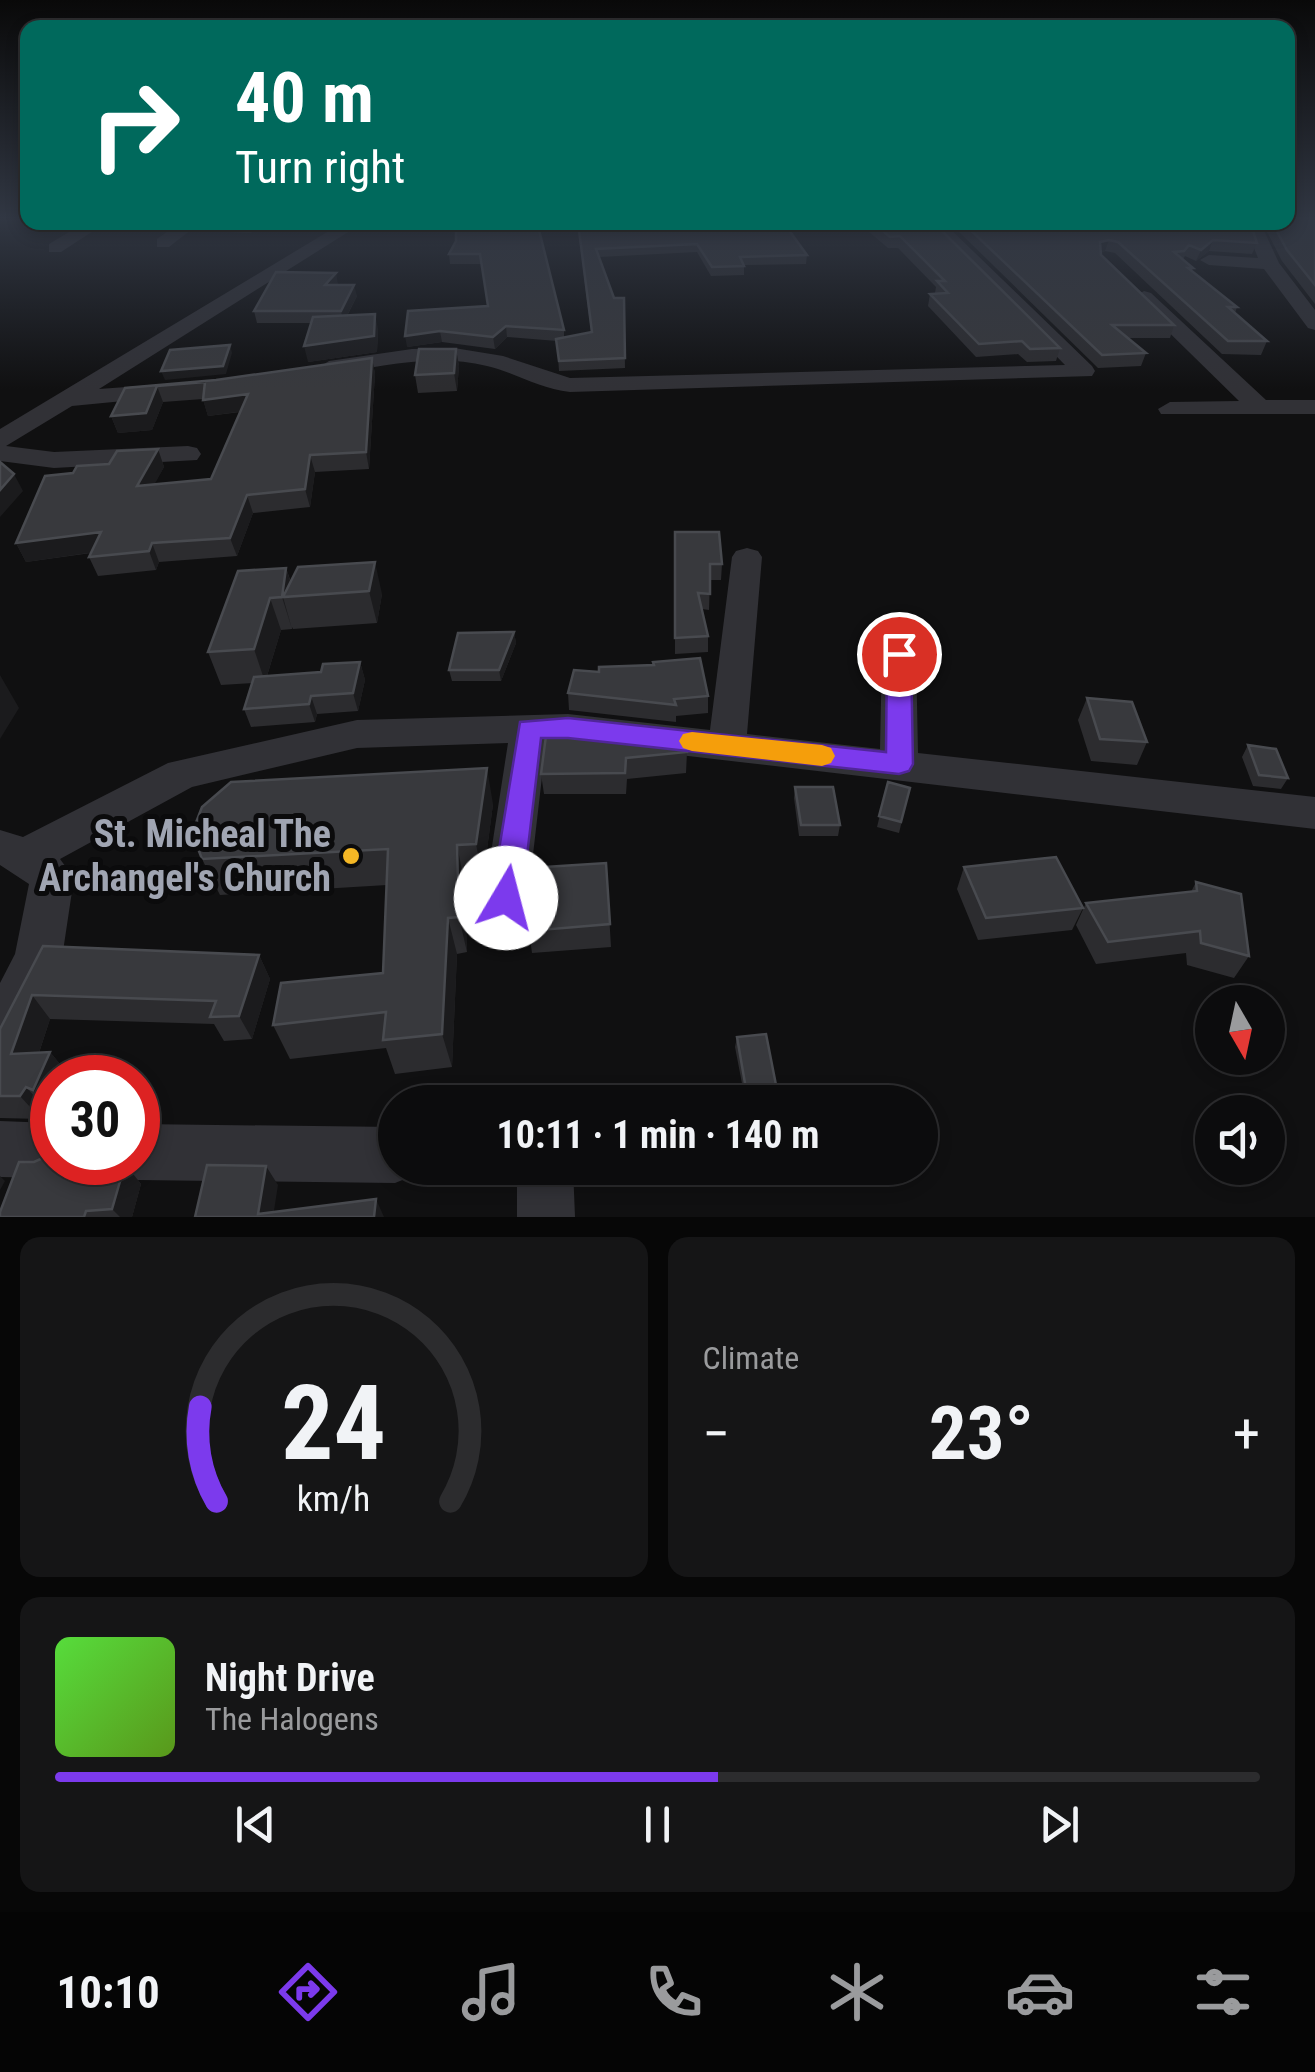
<!DOCTYPE html>
<meta charset="utf-8">
<style>
:root{--surface:#0c0c0d;--page:#151516;--text:#f1f3f6;--muted:#9a9b9d;--line:#2c2c2e;--accent:#7c3aed}
body{margin:0;font-family:"Roboto Condensed",sans-serif;background:var(--page);color:var(--text);height:100vh;display:flex;flex-direction:column;font-size:38px;white-space:nowrap}
*{box-sizing:border-box;margin:0}
p{font-size:32px;color:var(--muted)}
.icon{flex:none;width:55px;height:55px;fill:none;stroke:currentColor;stroke-width:2;stroke-linecap:round;stroke-linejoin:round}
.map{position:relative;height:1217px;overflow:hidden}
.panel{display:flex;flex-direction:column;gap:20px;padding:20px;background:#070707;flex:1}
.panel>*{flex:none}
.guide{position:absolute;left:20px;top:20px;width:1275px;height:210px;border-radius:20px;box-shadow:0 5px 15px #0003,0 0 0 2px var(--line);background:#00695c;color:#fff;overflow:hidden}
.needle{width:65px;rotate:171deg}
.tools{position:absolute;left:1195px;top:985px;display:grid;gap:20px}
.tools a{display:grid;place-items:center;width:90px;height:90px;border-radius:50%;background:var(--surface);box-shadow:0 5px 15px #0003,0 0 0 2px var(--line);font-size:50px}
.speed{position:absolute;left:30px;top:1055px;display:flex;gap:20px;font-size:50px;font-weight:700;text-align:center}
.speed>*{display:grid;place-content:center;width:130px;height:130px;border-radius:50%;background:var(--surface);box-shadow:0 5px 15px #0003,0 0 0 2px var(--line);line-height:1}
.speed .limit{border:15px solid #d22;background:#fff;color:#111}
.pin{position:absolute;display:grid;place-items:center;width:85px;height:85px;color:#fff;margin:-42px;border:5px solid #fff;border-radius:50%;box-shadow:0 2px 10px #0007}
.me{position:absolute;width:110px;margin:-55px;rotate:8deg;stroke-linejoin:round;filter:drop-shadow(0 0 8px #0008)}
.turn{display:flex;align-items:center;gap:35px;height:210px;padding:0 50px;font-size:45px}
.turn .icon{width:130px;height:130px;stroke-width:2.5}
.turn b{display:block;font-size:70px;line-height:85px}
.big{font-size:75px;font-weight:700;line-height:1.1}
.panel .tile{flex:1;display:flex;flex-direction:column;justify-content:center;gap:15px;min-width:0;padding:0 35px;border-radius:20px;background:var(--page)}
.panel .dial{align-items:center;gap:0}
.dial svg{height:260px;overflow:visible;fill:none;stroke:var(--line);stroke-width:7;stroke-linecap:round;text-anchor:middle}
.dial text{fill:var(--text);stroke:none}
.song{display:flex;align-items:center;gap:30px}
.cover{width:120px;height:120px;border-radius:15px;background:linear-gradient(135deg,hsl(110 70% 55%),hsl(90 70% 35%))}
.played{height:10px;border-radius:5px;background:linear-gradient(90deg,var(--accent) 55%,var(--line) 55%)}
.keys{display:flex;justify-content:space-around;direction:ltr}
.heat{display:flex;justify-content:space-between;align-items:center;font-size:55px;direction:ltr}
.panel .tiles{flex:1;display:grid;gap:20px;grid-template-columns:1fr 1fr}
.tile:last-child{grid-column:span 2}
.trip{position:absolute;left:378px;top:1085px;width:560px;height:100px;border-radius:50px;background:var(--surface);box-shadow:0 5px 15px #0003,0 0 0 2px var(--line);font-weight:700;line-height:100px;text-align:center}
.menu{display:flex;height:160px;justify-content:space-around;align-items:center;background:#050505;color:var(--muted)}
.menu .icon{width:70px;height:70px}
.menu .current{color:var(--accent)}
.menu b{font-size:45px;color:var(--text)}
.map>svg:first-child{display:block}
.lines{fill:none;stroke-linecap:round;stroke-linejoin:round}
.minor{fill:#313136;fill-rule:evenodd}
.wall{fill:#2c2c2f}
.shaded-wall{fill:#1b1b1d}
.building{fill:#38393d;stroke:#484a4f;stroke-width:2.5}
.route{fill:#7c3aed;stroke:#51269a;stroke-width:2.5}
.slow{fill:#f59e0b}
.poi-dot{fill:#f4b725;stroke:#0b0b0c;stroke-width:4}
.labels{text-anchor:middle;dominant-baseline:central;stroke-width:10;stroke-linejoin:round;paint-order:stroke}
.near-poi-label{font-size:38px;font-weight:bold;fill:#a0a5b2;stroke:#0b0b0c;text-anchor:end}
</style>
<div class="map">
<svg width="1315" height="1217" viewBox="0 0 1315 1217">
<rect width="100%" height="100%" fill="#101011"/>
<g class="lines">
<path class="minor" d="M86,222h21l-46,30h-12v-8z
M181,222h20l-32,25h-12v-8z
M344,222h20l-265,167 68,-5 12,7 -4,5 -103,10 -66,40 48,6 134,-6 9,2 4,6 -4,6 -143,8 -54,-7v-32z
M925,222h18l149,144 3,5 -3,5 -522,16c-30,-3 -54,-19 -83,-26 -52,-13 -107,0 -158,9l-11,-7 11,-7 83,-12 42,-1 49,8 67,22 495,-13z
M1244,222h16l19,41 36,47v20l-7,-2 -44,-59 -55,-4 -9,-5 9,-5 49,3z
M1144,291l7,2 115,107h49v14h-154l-3,-5 12,-7 69,-1 -102,-100 -3,-4z
M747,548l11,3 4,6 -15,177 133,15 2,-95 5,-8 12,-3 12,3 5,8 2,99 397,44v32l-747,-87h-22l-18,156 -6,14 -16,5 -16,-5 -6,-14 24,-155 -151,5 -165,39 -132,72 14,19 -12,80 -44,92 -18,7v-74l15,-29 14,-70 -29,-19v-35l23,7 145,-74 189,-43 211,-6 142,16 22,-173 4,-6z
M0,1121l52,2v39h22l-3,7 -19,9 -52,-1z
M138,1124l257,3v41h22l-2,7 -20,8 -257,-3 -20,-8 -3,-10h23z
M517,1168h56l2,49h-58z"/>
</g>
<path class="wall" d="M1315,219v85l-33,-43 -20,-39h26z
M205,222h55l-9,11 -44,-2z
M456,222l108,108v7l27,-5 -14,-110 230,33 -1,9 -62,1v10l-33,1 -14,-24 -98,5 15,41h10l1,70 -66,3 -2,-30 -50,-4 -12,12 -53,-7 -35,5 81,-41 -7,-42h-31l-1,-10 7,-13z
M850,222h83l127,126 -4,13 -29,1 -9,-8 -42,3 -48,-51 2,-12 5,-1 1,-6 -38,-39h-10l-20,-17h-10z
M949,222h301l7,21 -5,11 -43,-3 -13,10 -11,-5 -2,3 10,9 -1,3 45,36 -2,6 32,28 -6,14 -39,-1 -107,-101 -10,-2 -4,2v2l73,70 -4,13h-42l18,15 -5,13 -43,2z
M336,273l1,12 20,11 -10,20 31,13 -1,23 -69,10 3,-39h-54l-3,-12z
M456,349l3,17 -2,25 -39,2 -3,-18z
M372,358l3,16 -6,95 -54,3 -5,35 -57,6 -16,43 -78,6 -3,8 -58,6 -9,-19 2,-4 -65,9 -10,-19 57,-70 85,-24 6,18 -10,17 57,-5 29,-67 -32,4 -5,-17 -40,3 -11,28 -34,3 -7,-17 14,-28 91,-8z
M675,532l47,32 -1,16h-11l-1,30 -7,-1 6,27v16l-33,2z
M286,568l5,14 91,12 -5,29 -84,6 -1,-2v2l-11,1 -14,46 54,-4 39,-10 5,18 -7,31 -41,3 -2,8 -64,5 -7,-18 9,-26 -32,2 -13,-33z
M514,632l2,11 -15,38h-49l-3,-11z
M568,693l140,3v17l-32,3v6l-107,-12z
M1087,698l60,44 -10,23 -46,-4 -13,-41z
M547,728l140,24 -1,21 -59,6 -1,15h-82l-3,-20z
M1248,745l40,33 -7,11 -28,-3 -11,-29z
M888,782l22,6 -11,45 -22,-6z
M795,787l45,38 -2,11h-39l-5,-38z
M493,804l-10,76 -19,1 3,71 -10,2 -5,113 -57,7 -9,-26 -96,11 -17,-34 110,-52 4,-88 -167,10 -18,-36z
M606,863l5,84 -79,6 -3,-22z
M964,867l119,41 -11,22 -94,10 -21,-51z
M1196,882l53,74 -15,22 -47,-13 -1,-12 -90,11 -20,-39 10,-22 105,-11z
M43,946l216,9 11,24 -18,60 -28,2 -10,-17 -164,-5 -11,34 11,-1 19,23 -17,3v34l-6,-3 -5,10 -41,-1v-89z
M737,1037l39,48 -1,11 -30,3 -10,-52z
M125,1164l16,20 -9,33h-132z"/>
<path class="shaded-wall" d="M248,222h12l-9,11z
M1109,240l-4,11 -8,3 3,-12z
M1213,240l-4,11 -13,10 5,-11z
M336,273l2,11 -11,13 -2,-12z
M354,285l3,11 -14,27 -2,-12z
M375,314l3,15 -1,23 -69,10 -4,-16z
M506,326l1,11 -12,12 -2,-12z
M440,331l2,11 -35,5 -2,-11z
M230,345l2,8 -6,21 -61,6 -4,-9z
M456,349l3,17 -2,25 -3,-18z
M372,358l3,16 -6,95 -3,-17z
M157,386l6,16 -11,28 -34,3 -7,-17z
M248,394l4,16 -44,6 -5,-16z
M158,449l6,18 -20,37 -7,-18z
M310,455l5,17 -5,35 -5,-18z
M14,474l9,17 -23,26v-27z
M247,495l6,18 -16,43 -7,-18z
M101,532l8,18 -83,12 -10,-19z
M152,543l7,19 -3,8 -7,-19z
M375,562l7,32 -5,29 -8,-32z
M286,568l9,28 -12,1 9,32 -10,-32z
M270,598l11,32 -16,52 -11,-33z
M514,632l2,11 -15,38 -2,-11z
M360,662l5,18 -7,31 -5,-18z
M0,675l19,33 -19,31z
M311,696l6,18 -2,8 -6,-18z
M487,768l6,36 -10,76 -7,-36z
M457,845l7,36 3,71 -8,-35z
M448,918l9,36 -5,113 -10,-33z
M259,955l11,24 -18,60 -13,-23z
M32,995l18,24 -19,58 -20,-23z
M50,1052l19,23 -1,3h-16v34l-19,-22z
M26,1087l20,22 -5,10 -21,-23z
M125,1164l16,20 -9,33h-12l-8,-8z
M266,1166l12,19 -5,32 -15,-3z
M0,1176l5,5 -5,9z
M376,1199l8,18h-10z"/>
<path class="building" d="M1288,219h27v66l-28,-35 -15,-28h16z
M456,222h81l27,108 -58,-4 -13,11 -53,-6 -35,5 3,-25 80,-5 -8,-52h-31l7,-13z
M578,222h205l24,33 -67,2 4,9 -32,1 -15,-23 -101,5 18,49h10l1,60 -66,3 -3,-22 36,-7z
M872,222h61l127,126 -30,1 -8,-8 -43,3 -49,-50 18,-1 -11,-12h8l-45,-45 -10,1z
M962,222h288l7,21 -44,-3 -12,10 -12,-5 -5,6 -10,1 19,16h-5l49,39h-9l39,34h-39l-110,-99 -9,-2 -9,2 1,13 73,70h-62l34,28 -44,2z
M276,272l60,1 -11,12h29l-13,26h-87z
M375,314l-1,22 -70,10 9,-29z
M230,345l-7,21 -62,5 9,-21z
M419,349h37l-2,24 -39,2z
M372,358l-6,94 -56,3 -5,34 -58,6 -17,43 -78,5 -3,8 -60,6 12,-25 -85,11 29,-67 28,-3 4,-7 32,-2 8,-13 41,-2 -21,37 74,-7 37,-85 -45,6 2,-18 -48,4 -11,27 -35,3 14,-28 91,-8z
M0,462l14,12 -14,16z
M675,532h44l3,32h-12v30l-12,-1 10,43 -33,2z
M375,562l-6,29 -86,6 15,-30z
M286,568l-4,29 -12,1 -16,51 -46,3 30,-81z
M514,632l-15,38h-50l9,-37z
M700,658l8,38 -34,3 2,6 -108,-12 6,-23 25,2v-5l55,-2 -1,-3z
M360,662l-7,31 -42,3 -2,8 -65,5 10,-32 67,-5 2,-8z
M1087,698l45,4 15,40 -47,-3z
M547,728l137,11 3,13 -61,6 -1,15 -84,1z
M1248,745l28,4 12,29 -29,-3z
M487,768l-11,76 -19,1 2,72 -11,1 -6,116 -59,6 3,-28 -113,13 8,-42 102,-10 5,-124 -186,10 -10,-26 10,-26 29,-25z
M888,782l22,6 -9,34 -22,-6z
M795,787h38l7,38h-39z
M1056,857l27,51 -97,10 -22,-51z
M606,863l4,61 -81,7 1,-63z
M1196,882l45,12 8,62 -48,-13 -1,-12 -92,11 -22,-39 111,-12z
M43,946l216,9 -20,61 -29,1 6,-16 -184,-6 -21,59 39,-2 -17,38 -7,-3 -6,9h-20v-67z
M766,1034l10,51 -30,4 -9,-52z
M52,1154v8h67l6,2 -13,45 -26,2 -2,6h-84v-5l19,-50h15z
M207,1165l59,1 -8,48 118,-15 -2,18h-179z"/>
<linearGradient id="sky" x2="0" y2="1"><stop stop-color="#090909"/><stop offset="0.56" stop-color="#313743"/><stop offset="1" stop-color="#313743" stop-opacity="0"/></linearGradient>
<rect width="1315" height="389" fill="url(#sky)"/>
<path class="route" d="M899,646l12,8 2,110 -4,7 -10,3 -331,-36h-27l-19,160 -5,10 -11,4 -11,-4 -4,-10 29,-176 48,-4 318,34 1,-98z"/>
<path class="slow" d="M692,732l130,13 9,3 4,8 -4,7 -9,3 -130,-15 -9,-3 -4,-7 4,-7z"/>
<circle class="poi-dot" cx="351" cy="856" r="10"/>
<g class="labels">
<g class="near-poi-label">
<text x="331" y="834">St. Micheal The<tspan x="331" dy="44">Archangel's Church</tspan></text>
</g>
</g>
</svg>
<div class="tools">
<a><svg class="needle" viewBox="-14 -14 28 28"><path d="M0-13l5 13h-10z" fill="#e53935"/><path d="M0 13l5-13h-10z" fill="#9a9b9d"/></svg></a>
<a><svg class="icon" aria-label="sound" viewBox="0 0 24 24"><path d="M4 9h4l5-4v14l-5-4H4zM17 9q2 3 0 6"/></svg></a>
</div>
<div class="speed"><div class="limit">30</div></div>
<div class="pin" style="left:899px;top:654px;background:#d93025"><svg class="icon" aria-label="arrive" viewBox="0 0 24 24"><path d="M6 21V4h12l-3 4 3 4H6"/></svg></div>
<svg class="me" style="left:506px;top:898px" viewBox="-20 -20 40 40"><circle r="19" fill="#fff"/><path d="M0-13L10 11 0 6-10 11z" fill="#7c3aed"/></svg>
<div class="trip">10:11 · 1 min · 140 m</div>
<div class="guide">
<div class="turn"><svg class="icon" aria-label="right" viewBox="0 0 24 24"><path d="M7 20v-9h11M14 6l5 5-5 5"/></svg><div><b>40 m</b>Turn right</div></div>
</div>
</div>
<section class="panel">
<div class="tiles">
<div class="tile dial"><svg viewBox="0 0 100 80">
<path d="M14 69A42 42 0 1 1 86 69"/>
<path d="M14 69A42 42 0 0 1 9 40" stroke="#7c3aed"/>
<text x="50" y="56" font-size="32" font-weight="700">24</text>
<text x="50" y="72" font-size="11">km/h</text>
</svg></div>
<div class="tile"><p>Climate</p>
<div class="heat"><a>−</a><b class="big">23°</b><a>+</a></div>
</div>
<div class="tile">
<div class="song"><i class="cover"></i><div><b>Night Drive</b><p>The Halogens</p></div></div>
<div class="played"></div>
<div class="keys"><svg class="icon" aria-label="previous" viewBox="0 0 24 24"><path d="M18 5L8 12l10 7zM5 5v14"/></svg><svg class="icon" aria-label="pause" viewBox="0 0 24 24"><path d="M8 5v14M16 5v14"/></svg><svg class="icon" aria-label="next" viewBox="0 0 24 24"><path d="M6 5l10 7-10 7zM19 5v14"/></svg></div>
</div>
</div>
</section>
<nav class="menu">
<b>10:10</b>
<svg class="icon current" aria-label="directions" viewBox="0 0 24 24"><path d="M12 3l9 9-9 9-9-9zM9 14v-3h6M13 9l2 2-2 2"/></svg>
<svg class="icon" aria-label="music" viewBox="0 0 24 24"><path d="M9 18V5l10-2v13"/><circle cx="6" cy="18" r="3"/><circle cx="16" cy="16" r="3"/></svg>
<svg class="icon" aria-label="phone" viewBox="0 0 24 24"><path d="M5 4h4l2 5-3 2q2 4 5 5l2-3 5 2v4C11 20 4 13 5 4z"/></svg>
<svg class="icon" aria-label="climate" viewBox="0 0 24 24"><path d="M12 3v18M4 7l16 10M4 17L20 7"/></svg>
<svg class="icon" aria-label="car" viewBox="0 0 24 24"><path d="M5 17H2v-5l4-1 3-4h7l3 4 3 1v5h-3M9 17h6M6 11h13"/><circle cx="7" cy="17" r="2"/><circle cx="17" cy="17" r="2"/></svg>
<svg class="icon" aria-label="filters" viewBox="0 0 24 24"><path d="M4 7h16M4 17h16"/><circle cx="9" cy="7" r="2"/><circle cx="15" cy="17" r="2"/></svg>
</nav>
